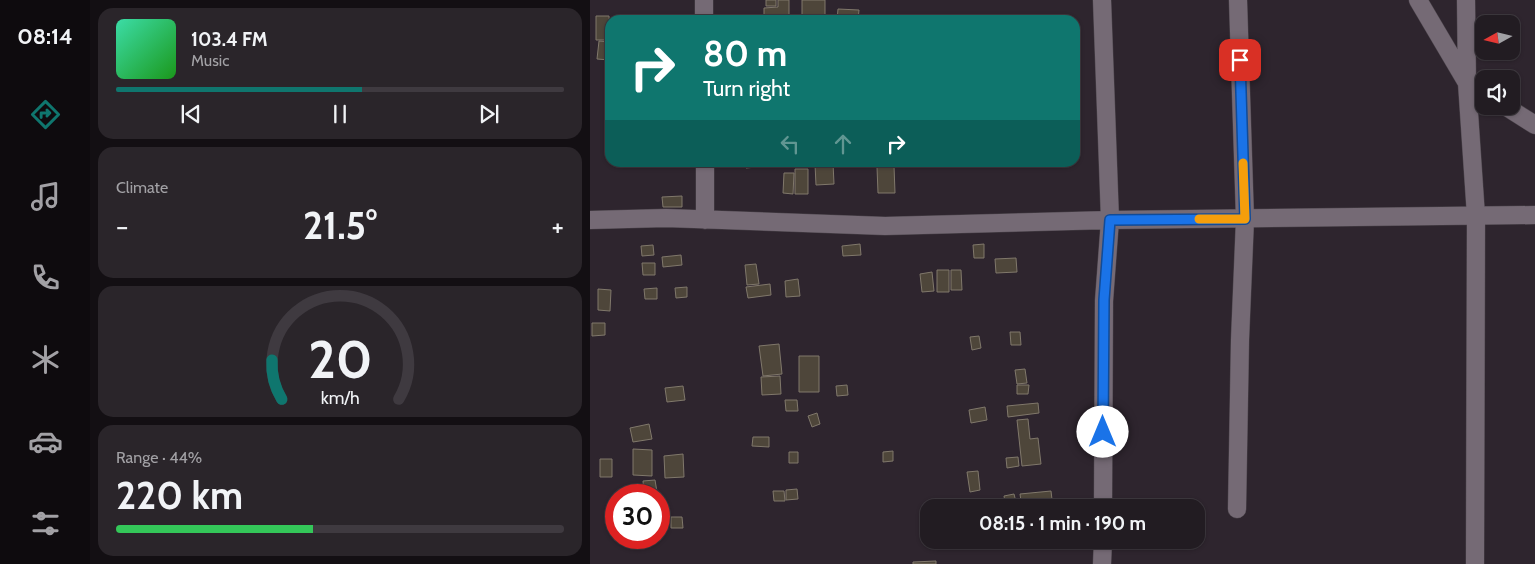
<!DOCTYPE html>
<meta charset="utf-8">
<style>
:root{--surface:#221c22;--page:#2a252a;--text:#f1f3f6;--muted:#a2a1a5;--line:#3f3a40;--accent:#0f766e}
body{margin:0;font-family:Cabin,sans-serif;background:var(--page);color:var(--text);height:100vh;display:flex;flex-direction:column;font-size:19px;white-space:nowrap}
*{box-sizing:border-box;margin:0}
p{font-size:16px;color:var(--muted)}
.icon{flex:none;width:28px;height:28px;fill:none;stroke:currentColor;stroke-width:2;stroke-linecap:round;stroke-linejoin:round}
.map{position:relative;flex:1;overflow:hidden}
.sheet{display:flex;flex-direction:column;gap:8px;padding:8px;background:#130f13;width:500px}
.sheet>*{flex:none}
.banner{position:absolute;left:15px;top:15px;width:475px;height:152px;border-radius:15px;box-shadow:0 1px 4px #0004,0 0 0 1px var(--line);background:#0f766e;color:#fff;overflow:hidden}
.needle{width:32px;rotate:262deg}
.buttons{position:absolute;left:885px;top:15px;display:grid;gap:10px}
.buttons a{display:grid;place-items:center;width:45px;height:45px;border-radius:10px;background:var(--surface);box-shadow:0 1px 4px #0004,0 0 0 1px var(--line);font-size:25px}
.speed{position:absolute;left:15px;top:484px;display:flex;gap:10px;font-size:25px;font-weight:700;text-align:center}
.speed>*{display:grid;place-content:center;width:65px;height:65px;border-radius:50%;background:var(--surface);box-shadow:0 1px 4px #0004,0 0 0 1px var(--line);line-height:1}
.speed .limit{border:8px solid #d22;background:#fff;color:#111}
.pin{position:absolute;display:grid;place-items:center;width:42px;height:42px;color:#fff;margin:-21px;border-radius:10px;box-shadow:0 2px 8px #0006}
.me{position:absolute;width:55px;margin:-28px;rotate:0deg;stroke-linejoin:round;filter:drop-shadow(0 0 4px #0008)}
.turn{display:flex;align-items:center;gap:18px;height:105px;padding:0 15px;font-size:22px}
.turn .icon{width:65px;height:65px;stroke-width:2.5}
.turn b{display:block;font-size:35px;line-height:42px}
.lanes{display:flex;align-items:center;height:48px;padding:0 15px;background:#0003;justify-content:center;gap:25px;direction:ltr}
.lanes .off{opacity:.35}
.big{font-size:38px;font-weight:800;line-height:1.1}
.sheet .tile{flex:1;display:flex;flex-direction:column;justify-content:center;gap:8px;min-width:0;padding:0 18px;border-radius:15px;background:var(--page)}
.sheet .dial{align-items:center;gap:0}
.dial svg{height:130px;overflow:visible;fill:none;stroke:var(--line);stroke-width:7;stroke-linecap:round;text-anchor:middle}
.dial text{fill:var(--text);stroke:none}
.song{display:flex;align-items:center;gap:15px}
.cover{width:60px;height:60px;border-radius:8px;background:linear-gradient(135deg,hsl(160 70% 55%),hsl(120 70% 35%))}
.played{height:5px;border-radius:2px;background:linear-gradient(90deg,var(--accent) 55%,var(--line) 55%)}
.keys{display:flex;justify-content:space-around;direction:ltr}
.heat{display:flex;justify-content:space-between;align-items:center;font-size:28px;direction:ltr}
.charge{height:8px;border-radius:4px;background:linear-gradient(90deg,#34c759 44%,var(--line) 0)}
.trip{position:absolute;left:330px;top:499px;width:285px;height:50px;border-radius:15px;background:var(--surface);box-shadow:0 1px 4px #0004,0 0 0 1px var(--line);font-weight:800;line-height:50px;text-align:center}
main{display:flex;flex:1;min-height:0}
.tab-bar{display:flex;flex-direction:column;width:90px;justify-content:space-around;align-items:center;background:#0e0b0e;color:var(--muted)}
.tab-bar .icon{width:35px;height:35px}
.tab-bar .selected{color:var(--accent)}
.tab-bar b{font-size:22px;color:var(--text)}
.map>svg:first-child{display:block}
.building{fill:#4e463a;stroke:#80786b}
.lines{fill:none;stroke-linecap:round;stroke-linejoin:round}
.minor-casing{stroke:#4b444b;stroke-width:19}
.minor{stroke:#756a75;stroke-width:18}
.route-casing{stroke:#114b97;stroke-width:12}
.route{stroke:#1a73e8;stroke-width:9}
.slow{stroke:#f59e0b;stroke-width:9}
</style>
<main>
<nav class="tab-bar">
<b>08:14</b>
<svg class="icon selected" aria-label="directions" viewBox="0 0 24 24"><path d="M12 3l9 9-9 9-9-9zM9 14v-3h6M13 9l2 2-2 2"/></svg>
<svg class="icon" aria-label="music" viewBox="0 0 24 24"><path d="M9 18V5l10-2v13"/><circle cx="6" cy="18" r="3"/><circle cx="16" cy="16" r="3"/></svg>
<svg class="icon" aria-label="phone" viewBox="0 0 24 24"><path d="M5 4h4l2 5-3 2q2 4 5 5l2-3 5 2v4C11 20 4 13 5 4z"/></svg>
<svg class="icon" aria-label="climate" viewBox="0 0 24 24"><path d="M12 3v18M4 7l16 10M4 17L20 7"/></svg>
<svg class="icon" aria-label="car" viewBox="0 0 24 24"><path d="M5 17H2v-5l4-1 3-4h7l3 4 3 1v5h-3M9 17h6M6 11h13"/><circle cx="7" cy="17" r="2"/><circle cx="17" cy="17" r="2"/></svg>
<svg class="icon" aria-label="filters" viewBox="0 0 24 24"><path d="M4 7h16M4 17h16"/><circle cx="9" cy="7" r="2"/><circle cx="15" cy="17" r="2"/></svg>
</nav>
<section class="sheet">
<div class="tile">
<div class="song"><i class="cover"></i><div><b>103.4 FM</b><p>Music</p></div></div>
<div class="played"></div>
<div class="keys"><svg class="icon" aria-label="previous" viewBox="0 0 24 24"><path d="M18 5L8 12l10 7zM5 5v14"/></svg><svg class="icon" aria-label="pause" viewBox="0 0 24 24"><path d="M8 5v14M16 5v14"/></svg><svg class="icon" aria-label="next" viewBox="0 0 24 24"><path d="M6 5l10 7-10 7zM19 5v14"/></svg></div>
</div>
<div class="tile"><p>Climate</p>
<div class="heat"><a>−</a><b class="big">21.5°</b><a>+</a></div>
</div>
<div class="tile dial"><svg viewBox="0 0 100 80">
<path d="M14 69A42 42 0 1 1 86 69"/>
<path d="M14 69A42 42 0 0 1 8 45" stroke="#0f766e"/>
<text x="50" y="56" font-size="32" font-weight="700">20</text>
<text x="50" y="72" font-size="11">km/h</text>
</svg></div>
<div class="tile"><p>Range · 44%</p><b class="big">220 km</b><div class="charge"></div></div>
</section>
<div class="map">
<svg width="945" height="564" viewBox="0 0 945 564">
<rect width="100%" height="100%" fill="#2e252e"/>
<path class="building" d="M176,0h10v6h-10z
M188,0h11v17l-25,1v-10l14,-1z
M212,0h23v20h-23z
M248,9l21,1 -1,10h-21z
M6,16h13l1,24h-14z
M9,41l11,1v18l-13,-1z
M155,162h20l1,4 -20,2z
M243,163l1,21 -18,1 -1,-21z
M304,166l1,27h-17l-1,-26z
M205,169h13v25h-13z
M194,173h10l-1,21 -10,-1z
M92,196v11h-19l-1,-10z
M270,244l1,11 -18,1 -1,-10z
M394,244v14h-10l-1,-13z
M63,245l1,10 -12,1 -1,-10z
M91,255l1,10 -19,2 -1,-10z
M426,258l1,14 -21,1 -1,-14z
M52,263h13v12h-12z
M166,264l3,20 -12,1 -2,-20z
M347,270h12v22h-12z
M361,270h10l1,20h-11z
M342,272l2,19 -12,1 -2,-18z
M208,279l2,17 -14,1 -1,-16z
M180,284l1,11 -23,3 -2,-11z
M97,287v10l-11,1 -1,-10z
M67,288v11h-12l-1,-10z
M8,289l13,1 -1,21 -12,-1z
M2,323h13v12l-13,1z
M420,332h10l1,13h-10z
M389,336l2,12 -9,2 -2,-13z
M189,344l3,30 -19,2 -4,-30z
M209,356h20v36h-20z
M435,369l2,14 -10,1 -2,-14z
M190,376l1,18 -19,1 -1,-18z
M257,385l1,10 -11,1 -1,-10z
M427,385h12l-1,9h-11z
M93,386l2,14 -18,2 -2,-14z
M195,400h12l1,11h-12z
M448,403l1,10 -31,4 -1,-11z
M395,407l2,13 -16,3 -2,-13z
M227,413l3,11 -8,3 -4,-11z
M438,419l2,20 8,-1 3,26 -19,2 -5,-46z
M59,424l3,15 -19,3 -3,-14z
M163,437h16v10l-17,-1z
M43,449l19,1v26l-19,-1z
M303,451v10l-10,1v-10z
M199,452h9v11h-9z
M93,454l1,23 -19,1 -1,-22z
M428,457l1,9 -12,2 -1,-10z
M10,459h12v18h-12z
M388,471l2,19 -10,2 -3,-20z
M65,480l2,12 -13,2 -1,-13z
M207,489l1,10 -12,1v-10z
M183,491h11l1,10h-11z
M461,491l2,17h-31l-2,-14z
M424,494l3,12 -11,2 -2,-12z
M75,514l1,12 -7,1v-12z
M81,517h11l1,11h-12z
M346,561v3h-23v-2z"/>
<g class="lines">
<g class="minor-casing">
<path id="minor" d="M114,0v20
M512,0l8,220 -6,81 -1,207
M828,0l49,83 17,10
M876,0l1,83 9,133 -1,348
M915,106l30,19
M115,162v58
M0,220l76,-2 219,8 225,-6 425,-5
M647,509l3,-169 5,-121 -7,-219
M512,564l1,-24"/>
</g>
<use href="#minor" class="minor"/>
</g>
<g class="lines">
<g class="route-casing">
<path id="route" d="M513,432l1,-132 6,-80 135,-1 -5,-159"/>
</g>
<use href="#route" class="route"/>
<path class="slow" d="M609,219h46l-2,-56"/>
</g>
</svg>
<div class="buttons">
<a><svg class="needle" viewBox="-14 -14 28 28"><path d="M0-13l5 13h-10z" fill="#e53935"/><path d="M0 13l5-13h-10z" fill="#a2a1a5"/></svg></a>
<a><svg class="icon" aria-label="sound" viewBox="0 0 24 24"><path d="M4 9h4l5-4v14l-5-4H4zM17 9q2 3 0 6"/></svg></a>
</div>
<div class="speed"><div class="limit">30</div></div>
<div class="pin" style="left:650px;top:60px;background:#d93025"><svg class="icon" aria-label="arrive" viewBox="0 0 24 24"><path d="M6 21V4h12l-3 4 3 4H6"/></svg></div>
<svg class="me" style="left:513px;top:432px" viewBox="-20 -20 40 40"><circle r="19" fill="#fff"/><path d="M0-13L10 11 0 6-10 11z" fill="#1a73e8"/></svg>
<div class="trip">08:15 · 1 min · 190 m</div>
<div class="banner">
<div class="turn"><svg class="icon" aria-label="right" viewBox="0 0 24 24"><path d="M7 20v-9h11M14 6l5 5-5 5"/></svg><div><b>80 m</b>Turn right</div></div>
<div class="lanes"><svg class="icon off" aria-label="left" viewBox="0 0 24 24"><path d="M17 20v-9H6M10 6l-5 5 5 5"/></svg><svg class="icon off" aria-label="ahead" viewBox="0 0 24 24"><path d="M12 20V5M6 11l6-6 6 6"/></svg><svg class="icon" aria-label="right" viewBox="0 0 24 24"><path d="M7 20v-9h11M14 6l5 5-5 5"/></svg></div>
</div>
</div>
</main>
